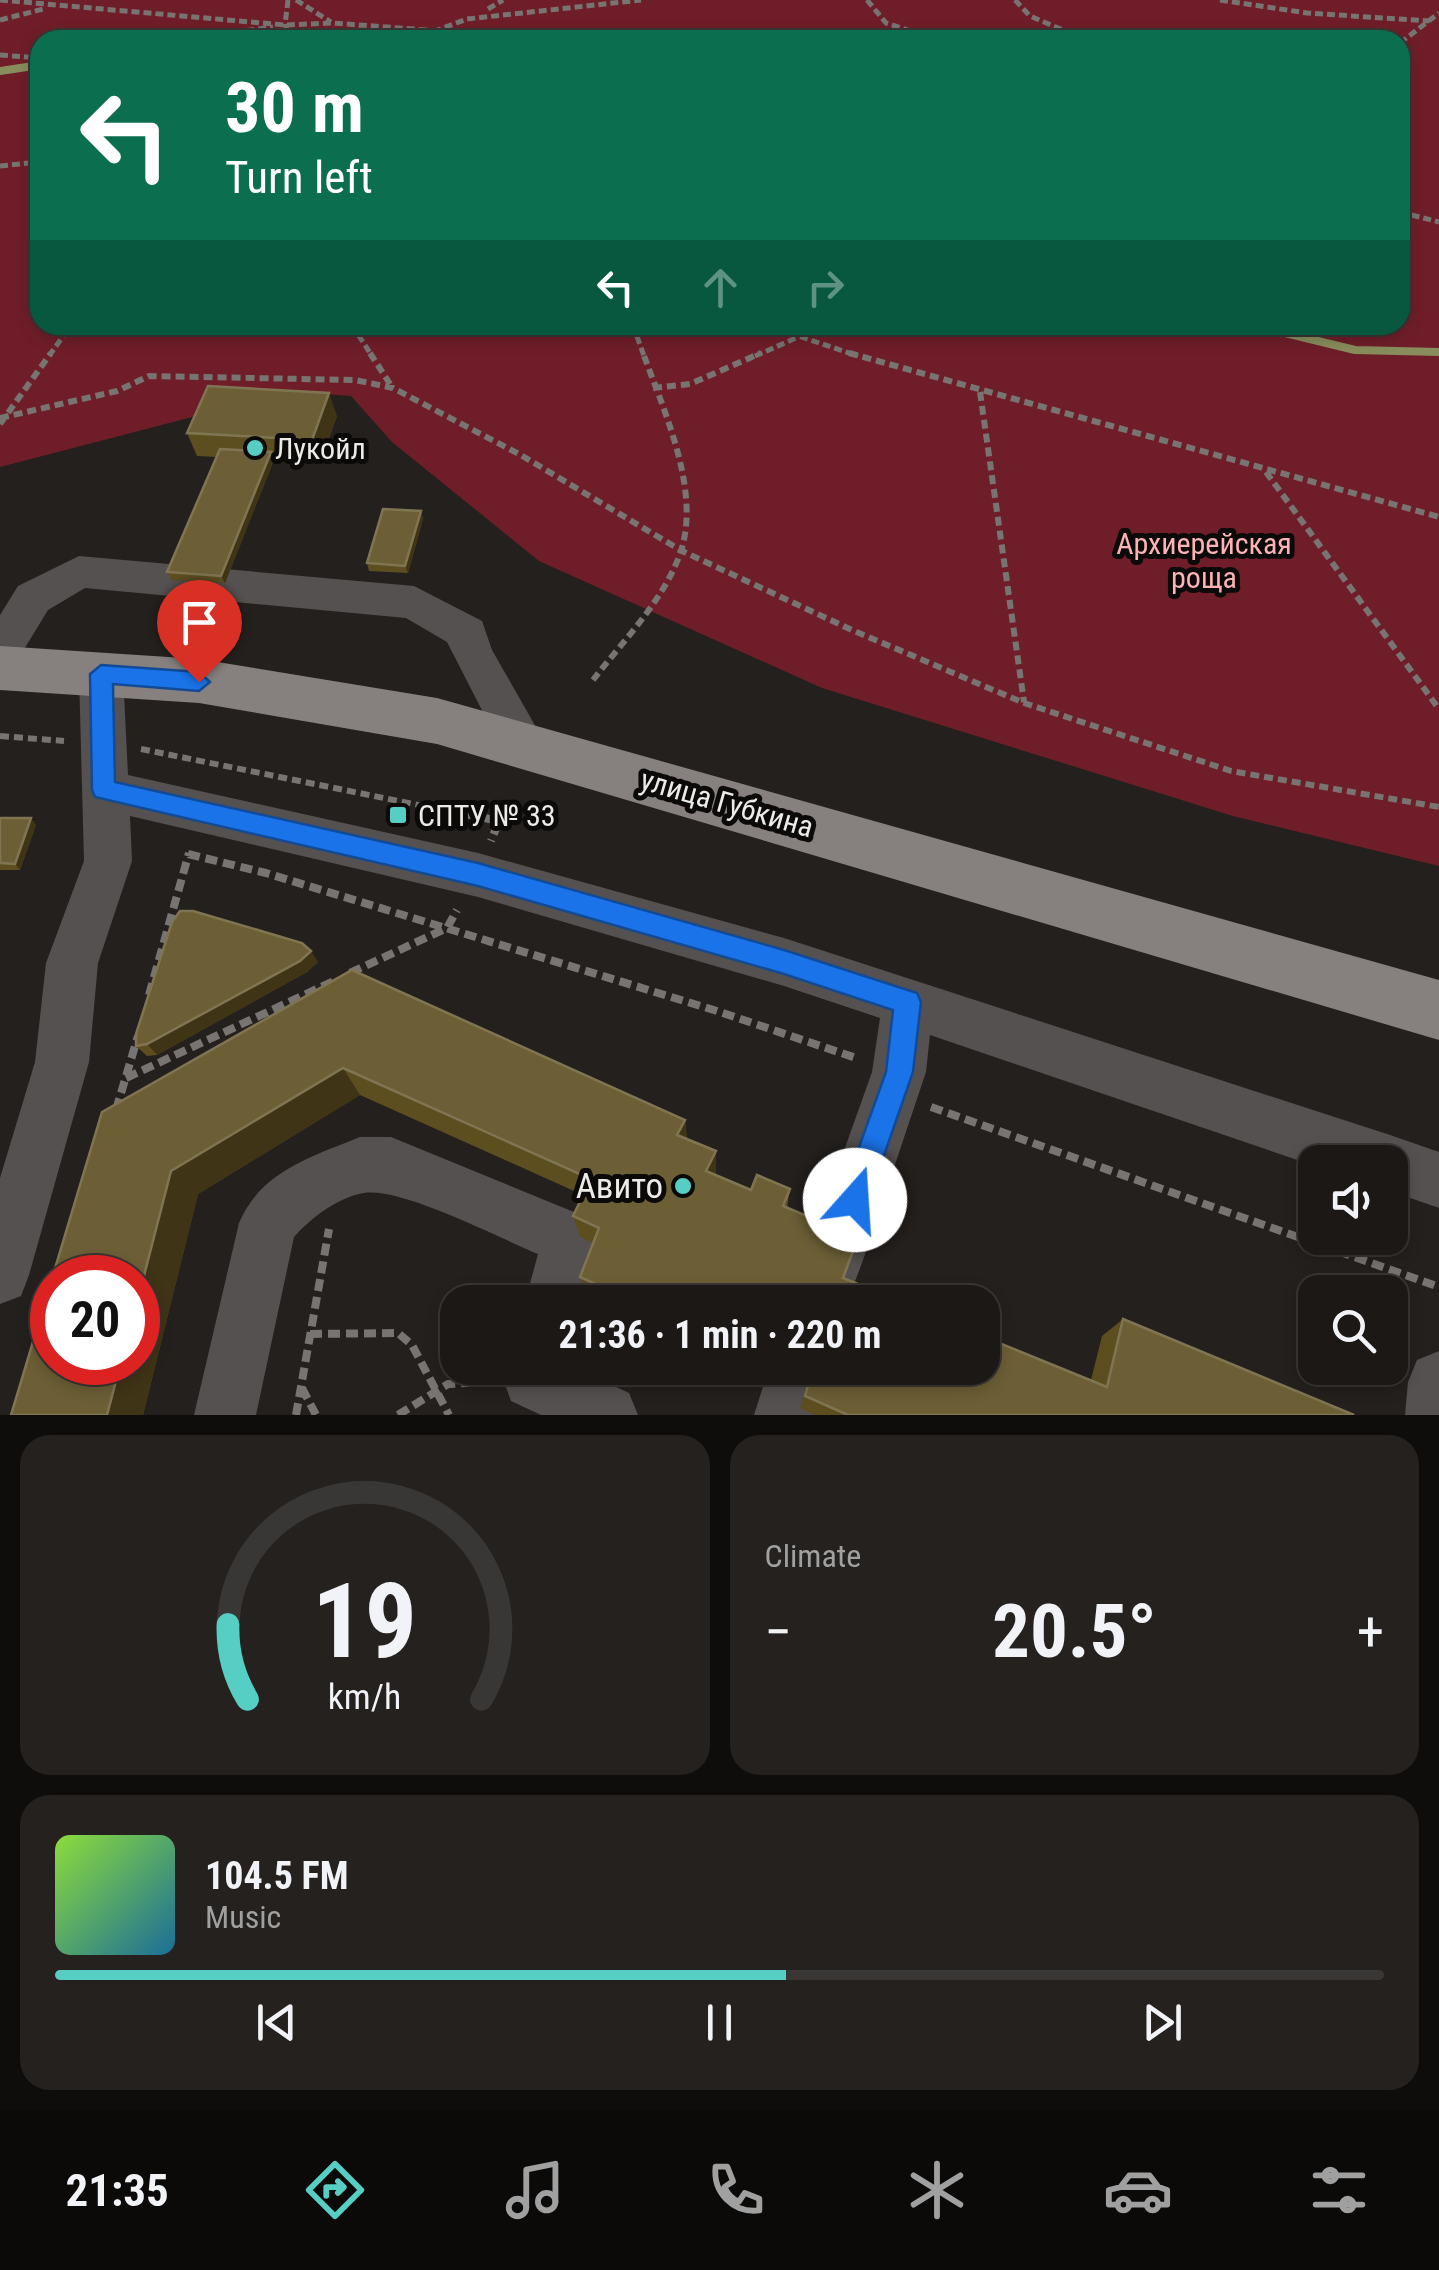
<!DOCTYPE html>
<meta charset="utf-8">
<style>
:root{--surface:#1b1816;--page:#24211f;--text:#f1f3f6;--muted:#a0a0a1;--line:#393735;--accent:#56cec4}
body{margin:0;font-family:"Roboto Condensed",sans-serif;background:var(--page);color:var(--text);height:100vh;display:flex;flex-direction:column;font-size:38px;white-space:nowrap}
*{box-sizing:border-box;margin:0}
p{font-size:32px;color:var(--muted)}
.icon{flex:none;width:55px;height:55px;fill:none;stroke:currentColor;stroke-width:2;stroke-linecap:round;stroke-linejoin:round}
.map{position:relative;height:1415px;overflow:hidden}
.drawer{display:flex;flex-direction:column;gap:20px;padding:20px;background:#0f0d0c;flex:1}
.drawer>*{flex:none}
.top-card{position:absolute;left:30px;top:30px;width:1380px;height:305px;border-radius:30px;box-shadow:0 5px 15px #0003,0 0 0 2px var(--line);background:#0b6e4f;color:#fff;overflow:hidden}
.fabs{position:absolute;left:1298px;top:1145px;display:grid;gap:20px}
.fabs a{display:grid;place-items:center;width:110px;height:110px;border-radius:20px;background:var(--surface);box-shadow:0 5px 15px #0003,0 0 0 2px var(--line);font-size:50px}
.speed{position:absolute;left:30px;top:1255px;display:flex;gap:20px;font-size:50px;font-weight:700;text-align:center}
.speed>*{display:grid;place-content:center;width:130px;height:130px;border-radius:50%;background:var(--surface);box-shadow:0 5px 15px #0003,0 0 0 2px var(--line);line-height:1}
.speed .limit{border:15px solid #d22;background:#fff;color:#111}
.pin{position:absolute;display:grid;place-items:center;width:85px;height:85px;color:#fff;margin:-102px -42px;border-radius:50% 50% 50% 0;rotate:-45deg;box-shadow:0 0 10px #0007}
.pin .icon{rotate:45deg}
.me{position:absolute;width:110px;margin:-55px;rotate:19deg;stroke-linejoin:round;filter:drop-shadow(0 0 8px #0008)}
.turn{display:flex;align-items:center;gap:35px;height:210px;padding:0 30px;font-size:45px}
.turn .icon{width:130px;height:130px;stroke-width:2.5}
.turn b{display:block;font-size:70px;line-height:85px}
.lanes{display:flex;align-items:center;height:95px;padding:0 30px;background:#0003;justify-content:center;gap:50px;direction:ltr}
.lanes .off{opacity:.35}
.big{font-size:75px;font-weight:700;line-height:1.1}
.drawer .tile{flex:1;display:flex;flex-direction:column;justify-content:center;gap:15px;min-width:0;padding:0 35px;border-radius:30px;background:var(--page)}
.drawer .dial{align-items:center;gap:0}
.dial svg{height:260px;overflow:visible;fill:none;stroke:var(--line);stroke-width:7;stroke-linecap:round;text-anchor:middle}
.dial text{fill:var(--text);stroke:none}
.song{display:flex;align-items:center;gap:30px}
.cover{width:120px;height:120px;border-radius:15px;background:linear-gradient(135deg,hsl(90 70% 55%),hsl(200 70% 35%))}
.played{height:10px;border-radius:5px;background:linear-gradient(90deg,var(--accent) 55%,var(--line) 55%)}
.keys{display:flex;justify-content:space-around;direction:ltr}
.heat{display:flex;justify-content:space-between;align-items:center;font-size:55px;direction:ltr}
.drawer .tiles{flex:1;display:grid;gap:20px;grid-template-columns:1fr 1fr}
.tile:last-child{grid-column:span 2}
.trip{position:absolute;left:440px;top:1285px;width:560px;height:100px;border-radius:30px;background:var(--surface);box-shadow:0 5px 15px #0003,0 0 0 2px var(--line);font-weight:700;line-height:100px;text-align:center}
.tab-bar{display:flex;height:160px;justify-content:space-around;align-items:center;background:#0b0a09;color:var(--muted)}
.tab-bar .icon{width:70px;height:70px}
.tab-bar .active{color:var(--accent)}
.tab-bar b{font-size:45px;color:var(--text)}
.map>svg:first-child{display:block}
.green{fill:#6f1e29;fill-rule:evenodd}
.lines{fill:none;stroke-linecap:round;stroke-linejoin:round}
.stream{stroke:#898d5c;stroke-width:8}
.path-far2{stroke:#777471;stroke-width:5;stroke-dasharray:8 4;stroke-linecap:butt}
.path-far1{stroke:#777471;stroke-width:6;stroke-dasharray:9 5;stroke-linecap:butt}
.path{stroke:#777471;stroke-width:8;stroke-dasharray:12 6;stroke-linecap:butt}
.minor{fill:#545150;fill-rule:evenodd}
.major{fill:#86817f;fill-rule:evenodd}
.wall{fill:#5d4e20}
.shaded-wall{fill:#403416}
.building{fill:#6c5f36;stroke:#807552;stroke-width:2.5}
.route{fill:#1a73e8;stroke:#114b97;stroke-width:2.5}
.poi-dot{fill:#56cec4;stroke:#0c0a09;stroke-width:4}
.labels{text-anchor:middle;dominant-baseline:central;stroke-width:10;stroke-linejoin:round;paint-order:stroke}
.poi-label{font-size:30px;fill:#edebe8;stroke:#0c0a09;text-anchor:start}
.park-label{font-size:30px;fill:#fdb3b5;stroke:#0c0a09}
.street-label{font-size:30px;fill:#edebe8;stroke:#0c0a09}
.near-poi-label{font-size:35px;fill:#edebe8;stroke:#0c0a09;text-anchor:end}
</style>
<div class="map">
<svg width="1439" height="1415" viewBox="0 0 1439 1415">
<rect width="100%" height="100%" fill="#24201d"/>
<path class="green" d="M0,0h1439v866l-206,-50 -411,-128 -283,-127 -147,-119 -41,-46 -136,-10 -15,29 -200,52zM40,40h1360v285h-1360z"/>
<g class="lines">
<path class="stream" d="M0,71l40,-6
M1252,325l103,25 84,2"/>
<path class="path-far2" d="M0,0l285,25 47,-2 95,7 12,10
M288,0l-3,25 6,15
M296,0l35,22
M867,0l19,23 52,17
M1015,0l15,16 56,24
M1220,0l87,13 122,8
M488,9l15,-9
M0,20l43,-11
M358,29l21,11
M175,40l98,-13
M411,40l56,-21 174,-19
M1400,43l39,-30
M0,55l40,3
M0,166l40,-4
M1400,212l39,10
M352,325l20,31
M633,325l11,31
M766,325l92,31
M49,356l22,-31
M755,356l41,-18"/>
<path class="path-far1" d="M370,353l22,34
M849,353l590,164
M653,388l37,-4 71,-31
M980,392l44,310
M0,418l117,-27 32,-15 206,4 38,8 126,66 163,97 170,79 172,73 207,68 208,36
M0,424l51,-71
M1266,472l173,237
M593,680c30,-39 70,-79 87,-126 22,-62 -16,-143 -37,-201
M0,736l64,5
M141,749l337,68"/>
<path class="path" d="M466,814l33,7 -8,20
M188,854l78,19 451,138 139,47
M350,973l97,-45 10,-18
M149,995l40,-142
M126,1078l208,-97
M931,1107l508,180
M116,1110l22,-74
M310,1334l88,-1 14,12 37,70
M302,1388l14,27
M296,1415l33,-186
M398,1415l50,-31 40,-2"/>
<path class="minor" d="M79,556l335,30 68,35 10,29 53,93 -7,14 -16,5 -16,-5 -59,-115 -41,-24 -321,-30 -37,22 -33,54 -15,5v-54l18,-29z
M101,656l16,5 6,13 5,101 350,78 306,85 606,197 49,17v56l-49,-17v-29h-75v4l-385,-131 -4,37 -64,191 -8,21 -21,8 -21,-8 -8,-21 68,-191 8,-54 -96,-32 -306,-89 -348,-81 2,45 -34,102 -9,99 -60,213 -8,21 -21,8v-126l35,-116 11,-99 38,-102 -5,-187 6,-13z
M360,1137h31l200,82 9,20 -17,63h-58l13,-48c-39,-16 -136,-67 -174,-61 -26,4 -53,25 -70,44l-38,178h-62l45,-192c22,-52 72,-66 121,-86z
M1439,1351v64h-34l3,-33 9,-22z
M506,1368h70l53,25 9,22h-97l-30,-14 -8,-22z
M769,1368h60l-13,47h-62z"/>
<path class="major" d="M0,646l199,13 238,39 1002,282v60l-1002,-296 -238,-41 -199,-13z"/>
</g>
<path class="wall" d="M337,416l-17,47 -46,-3 -49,123 -54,-3 -4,-8 50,-115 -20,-1 -10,-23z
M421,511l2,8 -15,54 -39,-2 -2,-8z
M0,818l36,7 -16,45h-20z
M318,962l-11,10 -150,83 -10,1 -11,-10z
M352,970l333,150 2,19 29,36 35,15 39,-1 -3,19 36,29 20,41 59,24h-300l-15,-7 -7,-18 13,-34 -13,-6 -7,-21 10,-21 -223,-100 -162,99 -55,221h-132z
M1123,1319l231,96h-539l-15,-7 12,-40h170l109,12 11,-44z
M740,1368h29l-4,11z"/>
<path class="shaded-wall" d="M329,393l8,23 -17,47 -8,-23z
M271,452l3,8 -49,123 -4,-7z
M421,511l2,8 -15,54 -3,-7z
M31,818l5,7 -16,45 -5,-6z
M311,951l7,11 -11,10 -150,83 -10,-11z
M343,1068l17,27 -162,99 -55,221h-36l14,-53h17v-63l33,-128z
M685,1120l2,24 -10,-9z
M716,1151v23l-9,20 -1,-23z"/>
<path class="building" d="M208,386l121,7 -17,47 -125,-7z
M220,449l51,3 -50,124 -54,-4z
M383,509l38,2 -16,55 -38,-3z
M0,818h31l-16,46 -15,-1z
M180,911h13l109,32 9,8 -11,10 -153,83 -11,2v-12l36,-112z
M352,970l333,150 -8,15 39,16 -10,20 45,19 6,-15 33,14 -7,17 43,18 -3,12 30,15 -10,27 59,24h-268l-54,-25 19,-49 -26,-12 18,-37 -248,-111 -172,103 -33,128v-21h-86v84h69l-14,53h-96l91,-303z
M1123,1319l231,96h-506l-43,-19 8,-28h169v-32l125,51z"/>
<path class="route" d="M101,665l98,7 11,10 -11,9 -86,-7 2,98 363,81 306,87 133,43 4,9 -8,70 -48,138 -10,4 -10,-4 -5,-10 46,-128 7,-62 -109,-36 -306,-88 -383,-89 -3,-7 -2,-116z"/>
<g class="poi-dot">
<circle cx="255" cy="448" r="10"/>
<rect x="388" y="805" width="20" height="20" rx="5"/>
<circle cx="683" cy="1186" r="10"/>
</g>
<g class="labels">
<g class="poi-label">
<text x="275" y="448">Лукойл</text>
<text x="418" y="815">СПТУ № 33</text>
</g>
<g class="park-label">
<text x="1204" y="543">Архиерейская<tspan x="1204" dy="34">роща</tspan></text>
</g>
<g class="street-label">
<text transform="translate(727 803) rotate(16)">улица Губкина</text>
</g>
<g class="near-poi-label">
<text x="663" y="1186">Авито</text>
</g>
</g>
</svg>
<div class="fabs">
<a><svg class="icon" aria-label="sound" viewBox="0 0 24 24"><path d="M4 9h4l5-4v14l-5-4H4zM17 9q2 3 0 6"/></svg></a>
<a><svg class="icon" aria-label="search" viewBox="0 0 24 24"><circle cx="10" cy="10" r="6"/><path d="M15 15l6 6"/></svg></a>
</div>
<div class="speed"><div class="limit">20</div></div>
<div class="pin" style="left:199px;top:682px;background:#d93025"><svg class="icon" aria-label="arrive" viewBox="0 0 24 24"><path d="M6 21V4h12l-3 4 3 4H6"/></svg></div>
<svg class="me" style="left:855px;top:1200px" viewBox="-20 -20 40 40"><circle r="19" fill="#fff"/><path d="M0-13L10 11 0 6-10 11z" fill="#1a73e8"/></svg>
<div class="trip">21:36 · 1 min · 220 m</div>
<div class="top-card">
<div class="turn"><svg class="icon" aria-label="left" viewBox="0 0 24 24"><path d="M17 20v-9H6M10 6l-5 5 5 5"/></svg><div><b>30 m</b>Turn left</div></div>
<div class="lanes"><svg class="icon" aria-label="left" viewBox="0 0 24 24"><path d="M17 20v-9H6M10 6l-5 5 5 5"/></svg><svg class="icon off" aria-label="ahead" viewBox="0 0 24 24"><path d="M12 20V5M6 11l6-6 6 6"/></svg><svg class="icon off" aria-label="right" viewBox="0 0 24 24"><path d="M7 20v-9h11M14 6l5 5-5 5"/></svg></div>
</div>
</div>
<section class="drawer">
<div class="tiles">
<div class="tile dial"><svg viewBox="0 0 100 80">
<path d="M14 69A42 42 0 1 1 86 69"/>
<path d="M14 69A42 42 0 0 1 8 46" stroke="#56cec4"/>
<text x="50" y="56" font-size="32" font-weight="700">19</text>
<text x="50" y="72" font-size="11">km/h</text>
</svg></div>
<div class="tile"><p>Climate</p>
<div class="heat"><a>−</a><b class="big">20.5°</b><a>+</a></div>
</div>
<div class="tile">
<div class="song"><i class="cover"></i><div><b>104.5 FM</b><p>Music</p></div></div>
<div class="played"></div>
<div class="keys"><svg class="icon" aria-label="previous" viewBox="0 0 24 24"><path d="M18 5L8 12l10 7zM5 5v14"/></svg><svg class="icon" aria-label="pause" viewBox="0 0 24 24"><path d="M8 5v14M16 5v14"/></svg><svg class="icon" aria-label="next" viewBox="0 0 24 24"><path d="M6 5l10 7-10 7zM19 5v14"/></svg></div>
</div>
</div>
</section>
<nav class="tab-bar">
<b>21:35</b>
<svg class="icon active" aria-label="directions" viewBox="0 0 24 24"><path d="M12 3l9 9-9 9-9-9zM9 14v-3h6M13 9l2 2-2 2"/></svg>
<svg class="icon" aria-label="music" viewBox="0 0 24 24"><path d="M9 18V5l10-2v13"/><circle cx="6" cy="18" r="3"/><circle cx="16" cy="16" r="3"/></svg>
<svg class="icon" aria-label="phone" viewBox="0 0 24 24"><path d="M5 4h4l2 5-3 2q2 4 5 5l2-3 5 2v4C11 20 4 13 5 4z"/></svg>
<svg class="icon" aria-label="climate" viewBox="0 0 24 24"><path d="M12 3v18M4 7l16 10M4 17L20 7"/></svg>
<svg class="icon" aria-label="car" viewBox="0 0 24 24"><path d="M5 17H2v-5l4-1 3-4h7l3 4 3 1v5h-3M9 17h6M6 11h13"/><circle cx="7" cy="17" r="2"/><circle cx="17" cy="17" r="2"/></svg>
<svg class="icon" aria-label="filters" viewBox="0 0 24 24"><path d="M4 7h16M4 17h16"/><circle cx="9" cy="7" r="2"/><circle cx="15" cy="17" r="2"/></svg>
</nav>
